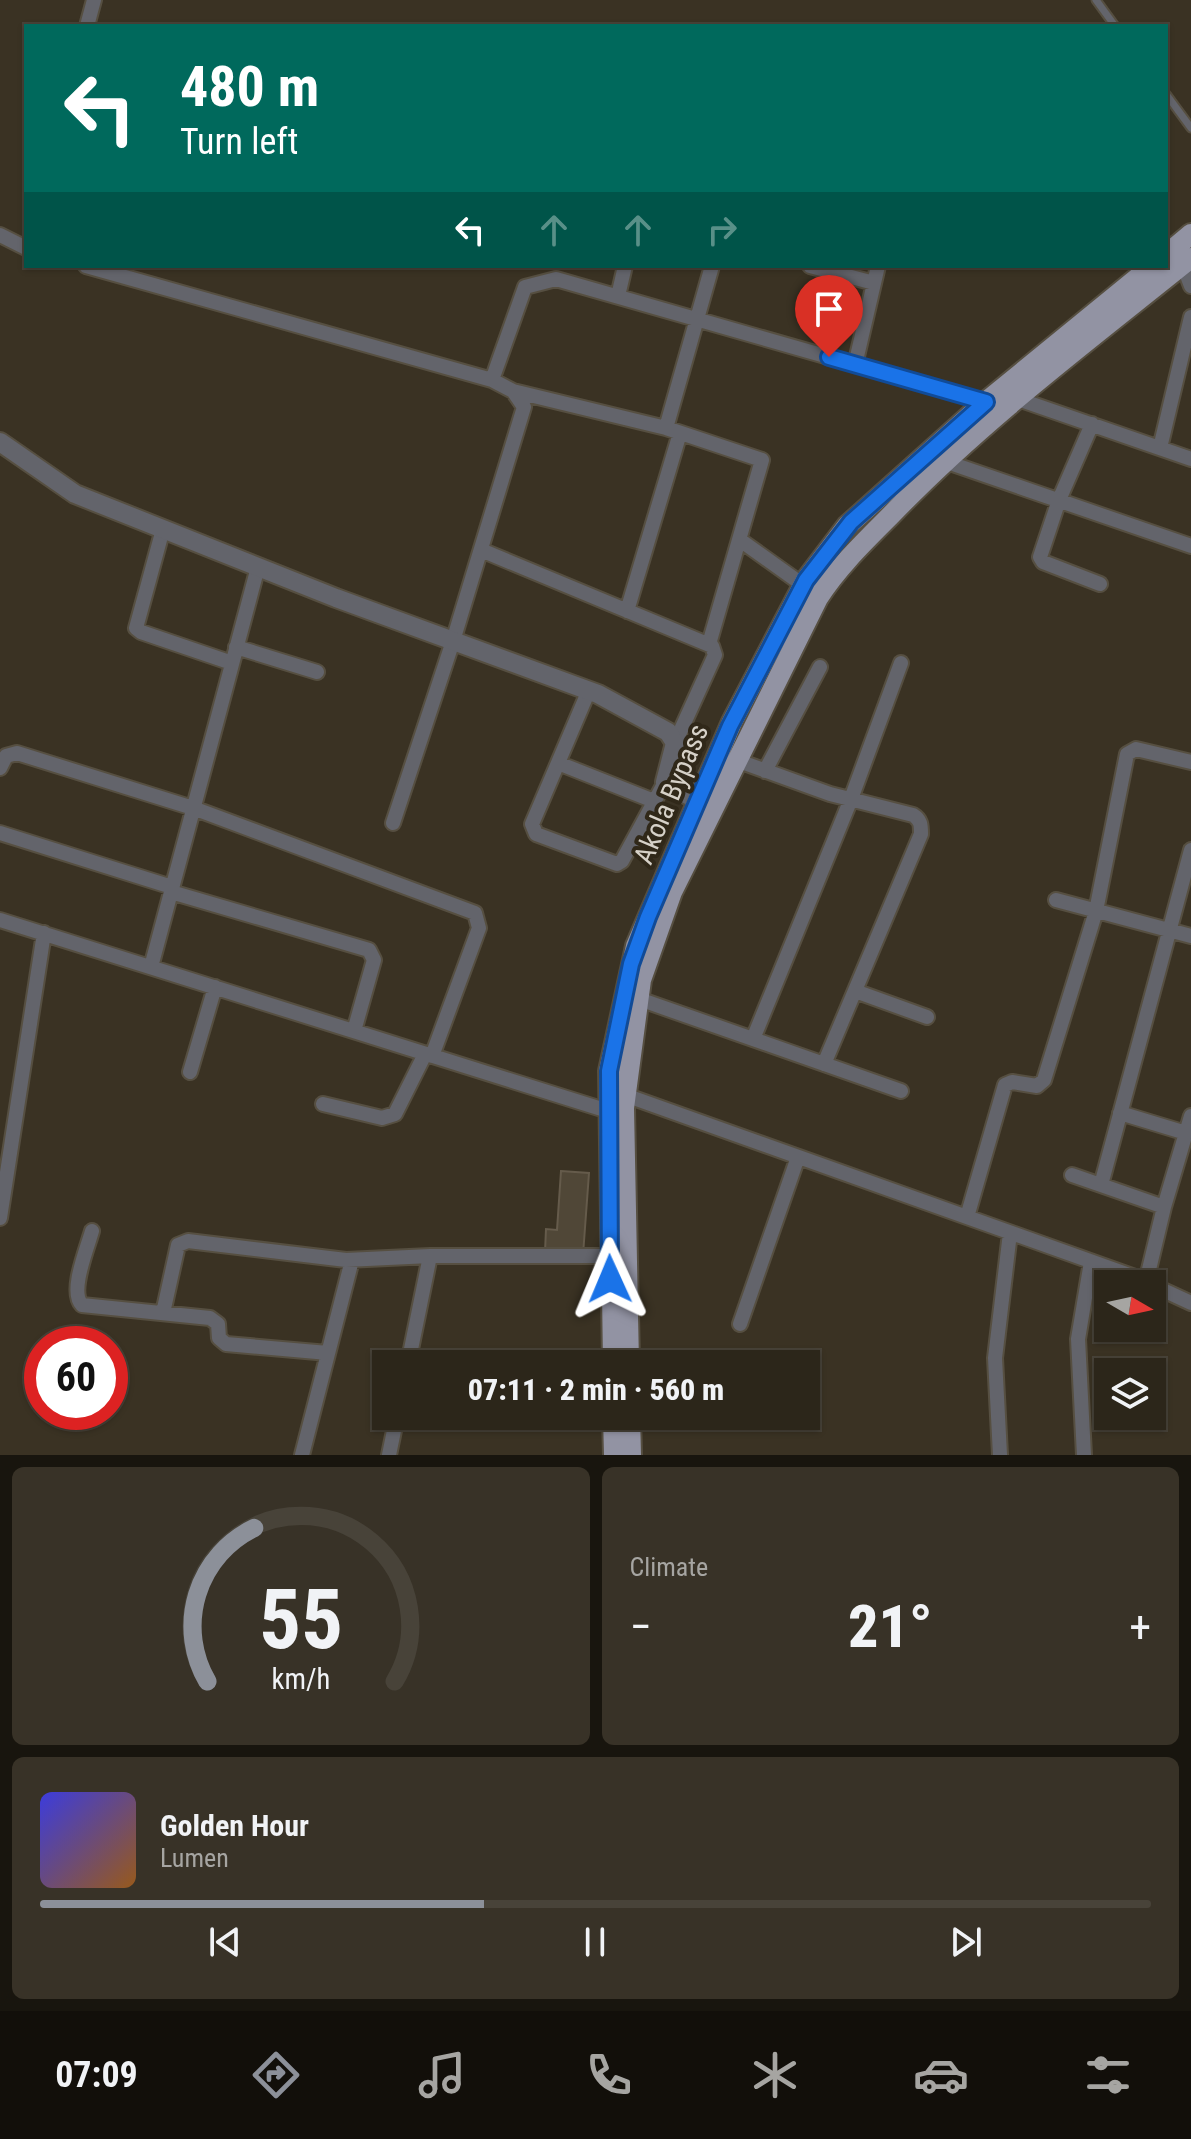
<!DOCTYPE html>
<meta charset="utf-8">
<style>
:root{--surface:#2c261a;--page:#383227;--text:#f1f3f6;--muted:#a6a5a2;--line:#484339;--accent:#8c9099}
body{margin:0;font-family:"Roboto Condensed",sans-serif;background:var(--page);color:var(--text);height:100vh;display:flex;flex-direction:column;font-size:30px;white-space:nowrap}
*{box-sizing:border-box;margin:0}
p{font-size:26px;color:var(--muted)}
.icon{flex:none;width:44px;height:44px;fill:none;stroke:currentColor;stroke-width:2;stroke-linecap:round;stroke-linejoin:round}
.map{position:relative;height:1455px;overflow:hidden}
.drawer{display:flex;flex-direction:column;gap:12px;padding:12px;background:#18150e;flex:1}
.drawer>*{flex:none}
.hud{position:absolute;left:24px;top:24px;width:1144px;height:244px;border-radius:0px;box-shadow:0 2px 6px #0004,0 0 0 2px var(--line);background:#00695c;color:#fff;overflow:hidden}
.needle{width:52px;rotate:99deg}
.fabs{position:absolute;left:1094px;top:1270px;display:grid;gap:16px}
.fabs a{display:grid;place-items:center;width:72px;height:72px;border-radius:0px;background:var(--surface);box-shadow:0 2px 6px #0004,0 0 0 2px var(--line);font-size:40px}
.speed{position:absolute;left:24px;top:1326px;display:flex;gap:16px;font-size:40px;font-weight:700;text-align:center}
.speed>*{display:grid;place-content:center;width:104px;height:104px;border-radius:50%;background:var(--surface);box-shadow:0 2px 6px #0004,0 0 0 2px var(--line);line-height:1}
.speed .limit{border:12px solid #d22;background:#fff;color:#111}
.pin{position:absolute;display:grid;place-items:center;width:68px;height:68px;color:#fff;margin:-82px -34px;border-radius:50% 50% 50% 0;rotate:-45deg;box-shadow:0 0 8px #0007}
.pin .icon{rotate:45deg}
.me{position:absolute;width:88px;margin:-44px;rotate:359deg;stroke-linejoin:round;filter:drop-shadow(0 0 6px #0008)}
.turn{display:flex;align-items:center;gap:28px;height:168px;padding:0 24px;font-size:36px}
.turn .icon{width:104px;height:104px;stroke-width:2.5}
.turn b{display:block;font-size:56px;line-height:68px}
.lanes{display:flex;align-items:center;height:76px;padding:0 24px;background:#0003;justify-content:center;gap:40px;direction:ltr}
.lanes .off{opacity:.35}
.big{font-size:60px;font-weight:800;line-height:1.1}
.drawer .widget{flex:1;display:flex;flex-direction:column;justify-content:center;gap:12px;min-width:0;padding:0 28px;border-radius:12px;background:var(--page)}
.drawer .dial{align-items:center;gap:0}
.dial svg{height:208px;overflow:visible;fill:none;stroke:var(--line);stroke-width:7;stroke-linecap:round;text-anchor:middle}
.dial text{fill:var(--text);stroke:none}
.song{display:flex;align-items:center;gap:24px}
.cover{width:96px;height:96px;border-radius:12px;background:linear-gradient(135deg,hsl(240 70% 55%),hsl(30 70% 35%))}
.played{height:8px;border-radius:4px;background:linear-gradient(90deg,var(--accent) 40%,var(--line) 40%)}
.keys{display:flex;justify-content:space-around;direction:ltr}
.heat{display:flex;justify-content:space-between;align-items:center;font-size:44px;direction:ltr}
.drawer .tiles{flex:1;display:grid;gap:12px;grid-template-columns:1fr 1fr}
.widget:last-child{grid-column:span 2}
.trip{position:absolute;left:372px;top:1350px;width:448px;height:80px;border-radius:0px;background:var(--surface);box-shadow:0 2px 6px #0004,0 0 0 2px var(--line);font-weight:800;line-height:80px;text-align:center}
.dock{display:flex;height:128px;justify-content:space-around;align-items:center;background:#120f0a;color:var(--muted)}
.dock .icon{width:56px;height:56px}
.dock .on{color:var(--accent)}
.dock b{font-size:36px;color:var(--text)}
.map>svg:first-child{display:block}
.building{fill:#504737;stroke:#655b4b;stroke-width:2}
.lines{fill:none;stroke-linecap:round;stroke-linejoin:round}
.service-casing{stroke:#564f41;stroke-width:11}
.minor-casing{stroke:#564f41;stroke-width:18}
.tertiary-casing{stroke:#564f41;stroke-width:22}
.primary-casing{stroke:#564f41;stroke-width:24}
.service{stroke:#63646b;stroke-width:7}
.minor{stroke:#63646b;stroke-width:14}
.tertiary{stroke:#63646b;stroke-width:18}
.primary{stroke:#9293a3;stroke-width:20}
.route-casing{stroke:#114b97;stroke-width:20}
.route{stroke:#1a73e8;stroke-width:14}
.labels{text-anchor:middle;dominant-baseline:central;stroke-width:8;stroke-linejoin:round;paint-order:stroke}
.street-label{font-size:28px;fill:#d6d1c8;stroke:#302819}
</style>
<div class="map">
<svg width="1191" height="1455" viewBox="0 0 1191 1455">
<rect width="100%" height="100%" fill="#3a3223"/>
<path class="building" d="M561,1171l28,2 -6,82 -38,-3 1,-23 11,1z"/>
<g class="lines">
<g class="service-casing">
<path id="service" d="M1096,0l19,26
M1166,94l25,34"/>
</g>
<g class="minor-casing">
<path id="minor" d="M87,26l7,-26
M0,235l26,13
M1183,265l8,21
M86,266l406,114 21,11 11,16 -71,234 -60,182
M810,266l64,17
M618,296l7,-30
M855,365l23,-99
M492,380l33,-93 31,-8 430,123
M513,391l153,37 96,32 -53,184
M1018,399l173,60
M1092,424l-33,76 -19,57 3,5 57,22
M666,428l46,-162
M1160,448l31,-131
M944,461l247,85
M163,529l-27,99 5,4 91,31
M740,540l63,45
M481,550l231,96 3,9 -40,88
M627,611l53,-178
M236,647l81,25
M589,690l-57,134 4,10 81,30 5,-3 43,-79
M736,760l94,34 83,21c8,5 8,10 8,19l-97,230
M558,763l96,38
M0,768l6,-12 11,-3 176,55 282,105 4,15 -47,128
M765,771l55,-104
M0,833l172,54
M171,892l198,58 5,10 -20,71
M1056,900l135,36
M0,920l608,191
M151,967l107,-400
M855,991l72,26
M639,999l262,92
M753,1039l98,-240 50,-136
M190,1072l25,-85
M625,1095l510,182 56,26
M323,1104l59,14 13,-4 30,-60
M1120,1113l66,20
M1072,1175l92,32
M1101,1185l90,-335
M967,1217l38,-132 7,-3 25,4 7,-6 52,-169 31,-157 9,-5 55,13
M0,1218l44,-285
M92,1231c-5,18 -23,61 -10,74l128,13 8,6 1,14 7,6 102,9
M1146,1282l18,-75 27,-91
M163,1313l15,-68 10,-4 158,19 84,-4h180
M740,1324l58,-167
M408,1364l22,-108
M302,1455l50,-195
M389,1455l8,-39
M1000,1455l-5,-97 15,-125
M1084,1455l-6,-116 13,-77"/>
</g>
<g class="tertiary-casing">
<path id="tertiary" d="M0,442l75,52 261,104 262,96 70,38 7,11 -10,39 33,19"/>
</g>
<g class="primary-casing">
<path id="primary" d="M1166,255l25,-21
M613,1364l-4,-293 27,-125 96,-224 74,-142 41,-54 135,-121 170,-139
M629,1364l-5,-256 17,-128 31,-88 146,-294c20,-31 46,-56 72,-82 91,-95 198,-175 301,-258
M613,1416l1,39
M630,1416l1,39"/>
</g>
<use href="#service" class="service"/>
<use href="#minor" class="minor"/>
<use href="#tertiary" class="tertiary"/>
<use href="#primary" class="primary"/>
</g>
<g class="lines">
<g class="route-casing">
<path id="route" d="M610,1279l-1,-208 22,-107 17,-47 82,-191 76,-146 45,-58 135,-120 -157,-45"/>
</g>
<use href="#route" class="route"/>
</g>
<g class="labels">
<g class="street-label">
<text transform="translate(671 794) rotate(-67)">Akola Bypass</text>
</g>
</g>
</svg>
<div class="fabs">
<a><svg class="needle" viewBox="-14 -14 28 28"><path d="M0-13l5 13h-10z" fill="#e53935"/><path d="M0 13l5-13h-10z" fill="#a6a5a2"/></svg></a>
<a><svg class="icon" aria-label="layers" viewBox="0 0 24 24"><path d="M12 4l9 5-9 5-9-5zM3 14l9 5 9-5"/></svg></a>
</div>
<div class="speed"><div class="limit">60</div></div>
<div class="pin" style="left:829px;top:357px;background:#d93025"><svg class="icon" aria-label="arrive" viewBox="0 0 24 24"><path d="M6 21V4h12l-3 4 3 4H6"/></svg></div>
<svg class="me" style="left:610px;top:1279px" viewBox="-20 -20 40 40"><path d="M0-17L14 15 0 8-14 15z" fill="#1a73e8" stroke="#fff" stroke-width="4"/></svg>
<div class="trip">07:11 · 2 min · 560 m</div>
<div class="hud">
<div class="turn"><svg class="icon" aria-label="left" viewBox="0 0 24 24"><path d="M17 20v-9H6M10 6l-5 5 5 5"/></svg><div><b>480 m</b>Turn left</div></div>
<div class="lanes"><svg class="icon" aria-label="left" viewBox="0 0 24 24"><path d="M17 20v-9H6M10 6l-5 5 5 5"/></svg><svg class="icon off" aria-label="ahead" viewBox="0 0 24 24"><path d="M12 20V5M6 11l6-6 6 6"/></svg><svg class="icon off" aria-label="ahead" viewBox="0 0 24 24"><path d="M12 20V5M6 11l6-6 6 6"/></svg><svg class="icon off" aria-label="right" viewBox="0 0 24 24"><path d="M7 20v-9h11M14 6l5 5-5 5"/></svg></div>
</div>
</div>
<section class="drawer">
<div class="tiles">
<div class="widget dial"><svg viewBox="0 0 100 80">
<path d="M14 69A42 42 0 1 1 86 69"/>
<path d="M14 69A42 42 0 0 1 32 10" stroke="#8c9099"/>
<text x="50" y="56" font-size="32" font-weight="700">55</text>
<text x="50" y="72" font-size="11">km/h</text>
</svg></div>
<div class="widget"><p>Climate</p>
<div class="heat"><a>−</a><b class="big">21°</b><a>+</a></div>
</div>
<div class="widget">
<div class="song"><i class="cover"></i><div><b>Golden Hour</b><p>Lumen</p></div></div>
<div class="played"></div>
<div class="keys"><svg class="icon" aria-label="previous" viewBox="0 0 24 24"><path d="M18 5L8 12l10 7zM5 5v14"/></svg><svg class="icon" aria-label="pause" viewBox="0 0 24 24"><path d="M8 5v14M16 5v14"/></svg><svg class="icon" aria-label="next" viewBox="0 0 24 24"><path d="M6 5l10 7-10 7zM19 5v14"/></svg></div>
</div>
</div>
</section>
<nav class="dock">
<b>07:09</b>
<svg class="icon on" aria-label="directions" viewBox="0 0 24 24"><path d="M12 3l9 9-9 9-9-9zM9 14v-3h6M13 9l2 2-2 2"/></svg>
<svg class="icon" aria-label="music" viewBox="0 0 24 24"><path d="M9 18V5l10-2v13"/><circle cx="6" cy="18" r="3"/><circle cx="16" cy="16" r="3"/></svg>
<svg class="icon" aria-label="phone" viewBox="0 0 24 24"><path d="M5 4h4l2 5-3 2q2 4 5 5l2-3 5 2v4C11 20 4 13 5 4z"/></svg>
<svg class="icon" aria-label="climate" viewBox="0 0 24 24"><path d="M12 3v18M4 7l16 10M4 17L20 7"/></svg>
<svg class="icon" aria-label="car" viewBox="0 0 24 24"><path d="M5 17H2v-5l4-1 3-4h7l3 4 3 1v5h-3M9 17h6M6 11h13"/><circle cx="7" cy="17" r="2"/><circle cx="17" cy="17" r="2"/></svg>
<svg class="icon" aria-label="filters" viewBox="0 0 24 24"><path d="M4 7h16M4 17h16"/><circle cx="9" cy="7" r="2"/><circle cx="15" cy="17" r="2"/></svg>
</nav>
